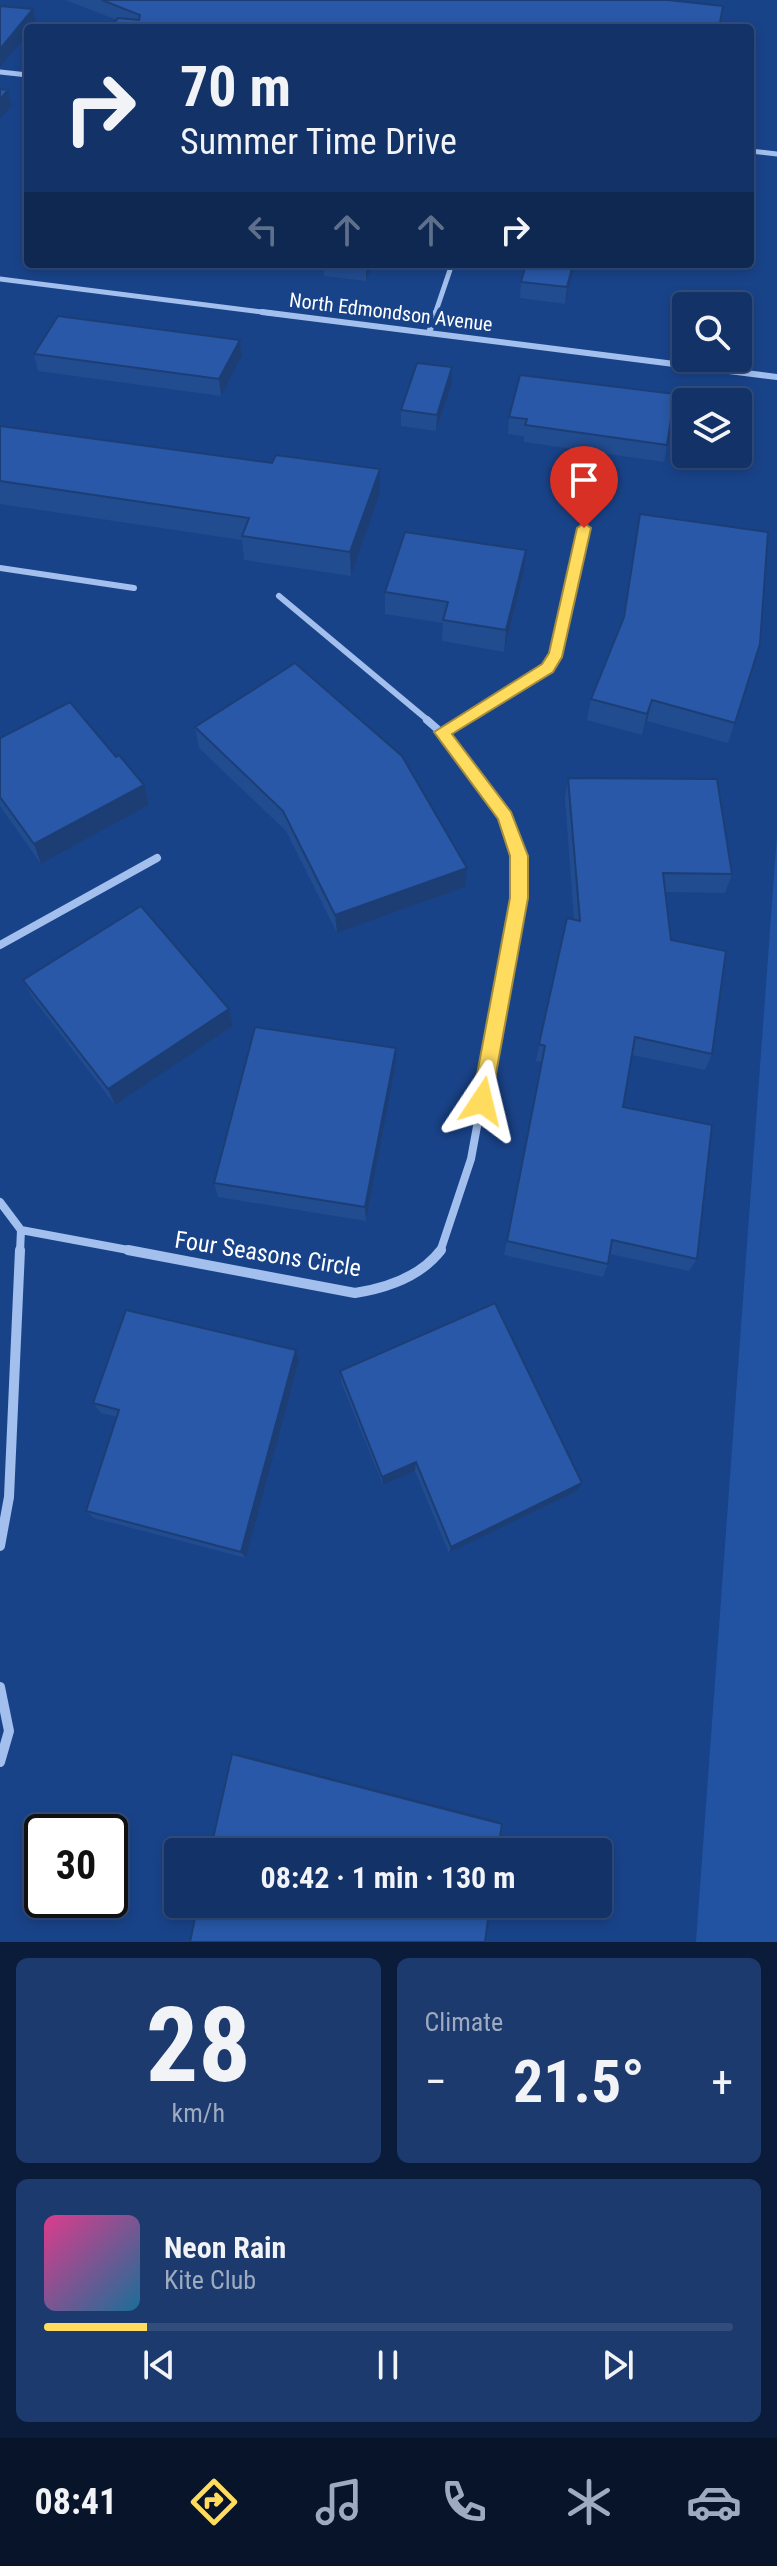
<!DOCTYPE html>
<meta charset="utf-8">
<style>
:root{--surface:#133267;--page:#1c3a6d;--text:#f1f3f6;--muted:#9daac0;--line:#324d7b;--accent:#ffdb5e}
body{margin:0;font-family:"Roboto Condensed",sans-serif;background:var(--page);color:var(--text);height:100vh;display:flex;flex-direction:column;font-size:30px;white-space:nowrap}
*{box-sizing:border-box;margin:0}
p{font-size:26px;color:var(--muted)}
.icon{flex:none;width:44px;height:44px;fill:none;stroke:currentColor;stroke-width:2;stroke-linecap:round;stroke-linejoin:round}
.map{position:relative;height:1942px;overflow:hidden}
.side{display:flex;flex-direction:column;gap:16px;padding:16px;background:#0a1c39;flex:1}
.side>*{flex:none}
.hud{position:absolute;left:24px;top:24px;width:730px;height:244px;border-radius:8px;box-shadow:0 4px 12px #0003,0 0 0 2px var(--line);background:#133267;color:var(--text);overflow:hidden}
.tools{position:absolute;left:672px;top:292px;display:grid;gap:16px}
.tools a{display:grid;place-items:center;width:80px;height:80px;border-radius:8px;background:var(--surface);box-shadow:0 4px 12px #0003,0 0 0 2px var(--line);font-size:40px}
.speed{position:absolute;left:24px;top:1814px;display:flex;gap:16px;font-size:40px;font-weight:700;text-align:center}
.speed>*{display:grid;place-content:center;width:104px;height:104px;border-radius:50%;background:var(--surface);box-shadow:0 4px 12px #0003,0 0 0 2px var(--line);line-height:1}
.speed .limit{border:4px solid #111;border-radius:12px;background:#fff;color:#111}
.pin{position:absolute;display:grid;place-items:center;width:68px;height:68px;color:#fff;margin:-82px -34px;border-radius:50% 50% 50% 0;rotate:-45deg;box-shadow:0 0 8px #0007}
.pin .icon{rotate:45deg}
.me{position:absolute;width:88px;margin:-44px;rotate:10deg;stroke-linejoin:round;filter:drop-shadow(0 0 6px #0008)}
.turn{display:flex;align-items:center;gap:28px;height:168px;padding:0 24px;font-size:36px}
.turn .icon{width:104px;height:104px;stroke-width:2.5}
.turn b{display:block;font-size:56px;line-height:68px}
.lanes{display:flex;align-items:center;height:76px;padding:0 24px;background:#0003;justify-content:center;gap:40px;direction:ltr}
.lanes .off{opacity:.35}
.big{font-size:60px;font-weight:700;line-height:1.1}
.side .card{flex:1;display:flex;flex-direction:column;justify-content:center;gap:12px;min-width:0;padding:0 28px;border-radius:12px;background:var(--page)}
.side .dial{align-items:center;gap:0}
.dial b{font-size:104px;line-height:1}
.song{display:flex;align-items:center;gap:24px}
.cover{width:96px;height:96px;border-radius:12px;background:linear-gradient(135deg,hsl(330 70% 55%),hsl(200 70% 35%))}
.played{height:8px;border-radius:4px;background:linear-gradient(90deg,var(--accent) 15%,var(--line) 15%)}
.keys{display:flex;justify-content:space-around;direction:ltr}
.heat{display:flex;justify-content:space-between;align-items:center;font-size:44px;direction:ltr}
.side .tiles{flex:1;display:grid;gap:16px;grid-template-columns:1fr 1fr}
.card:last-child{grid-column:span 2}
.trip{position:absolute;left:164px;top:1838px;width:448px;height:80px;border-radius:8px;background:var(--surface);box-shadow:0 4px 12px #0003,0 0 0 2px var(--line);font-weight:700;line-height:80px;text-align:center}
.dock{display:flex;height:128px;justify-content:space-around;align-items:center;background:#081429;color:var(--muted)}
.dock .icon{width:56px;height:56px}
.dock .current{color:var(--accent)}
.dock b{font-size:36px;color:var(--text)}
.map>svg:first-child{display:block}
.green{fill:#2253a2}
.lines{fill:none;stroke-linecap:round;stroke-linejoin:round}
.minor-far3{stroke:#a2bfed;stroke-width:5}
.minor-far2{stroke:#a2bfed;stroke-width:6}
.minor-far1{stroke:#a2bfed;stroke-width:8}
.minor{stroke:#a2bfed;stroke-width:10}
.wall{fill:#224c90}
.shaded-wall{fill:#1c3e75}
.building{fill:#2858a7;stroke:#1c3e75;stroke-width:2}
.route{fill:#ffdb5e;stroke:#a68e3d;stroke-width:2}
.labels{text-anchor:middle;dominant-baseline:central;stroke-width:8;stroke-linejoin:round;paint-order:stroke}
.far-street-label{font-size:20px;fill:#fff;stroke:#194389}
.street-label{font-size:24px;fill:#fff;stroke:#194389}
</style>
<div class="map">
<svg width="777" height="1942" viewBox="0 0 777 1942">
<rect width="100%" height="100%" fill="#194389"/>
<path class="green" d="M777,835v1107h-81z"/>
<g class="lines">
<path class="minor-far3" d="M0,72l28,3
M750,151l27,3
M0,279l278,35
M435,314l17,-50"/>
<path class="minor-far2" d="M262,312l515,65
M429,333l7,-21
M0,568l134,20
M279,596l151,126
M459,722l89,-54 9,-15 27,-125"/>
<path class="minor-far1" d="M427,720c32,26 82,94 91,134 3,13 1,30 1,44l-48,261 -31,93
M442,732l21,-12
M0,945l157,-87
M0,1202l21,28 118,22
M20,1252l1,-22"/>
<path class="minor" d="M128,1250l227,43c32,-5 66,-17 86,-43
M0,1546l9,-49 11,-247
M0,1687l9,44 -9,31"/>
</g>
<path class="wall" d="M65,0h603l55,6 -606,14z
M323,264h50l-7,17 -42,-5z
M526,264h49l-10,40 -45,-6 1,-16z
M240,340l2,16 -21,40 -183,-25 -4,-17z
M520,375l147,70 -3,17 -140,-20v-6l-16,-2 1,-17z
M452,384l-16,47 -35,-5v-16z
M0,426l272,37 108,6v24l-29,83 -107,-16 -2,-20 -242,-36z
M640,514l120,130 -32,99 -81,-22 -5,14 -55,-15 4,-21 31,-77z
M524,572l-20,80 -62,-11 1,-18 -58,-9v-22z
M195,727l270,160 -128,46 -51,-102 -87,-83z
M0,738l149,67 -108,59 -41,-58z
M568,778l164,96 -7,19 -60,-1 6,48 41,114 -7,16 -73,-15 -9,52 74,152 -8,12 -79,-17 -2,10 -5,13 -99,-22 38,-193 -6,-1 31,-143 7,2 -9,-122z
M23,980l210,46 -118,79 -83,-108z
M396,1064l-30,157 -148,-24 -4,-14z
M299,1361l-53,197 -152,-40 -8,-7 31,-94 -16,-4 -8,-10z
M340,1371l237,120 -128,62 -34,-82 -32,14 -42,-103z"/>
<path class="shaded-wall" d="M33,9l3,15 -3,4h-5v6l-28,33v-18z
M8,90l4,15 -12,14v-20z
M366,264h7l-7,17z
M573,264h2l-10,40 2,-17z
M240,340l2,16 -21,40 -2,-17z
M452,367v17l-16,47 1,-16z
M380,469v24l-29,83 -1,-24z
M526,550l-2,22 -20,80 2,-22z
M652,700l-5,21 -5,14 5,-21z
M144,785l5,20 -108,59 -7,-20z
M467,868l-2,19 -128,46 -2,-18z
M229,1009l4,17 -118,79 -7,-16z
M396,1048v16l-30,157 -1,-14z
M296,1350l3,11 -53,197 -5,-6z
M416,1462l-1,9 -32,14 -1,-8z
M582,1483l-5,8 -128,62 2,-6z
M232,1754h6l260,67 4,3z"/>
<path class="building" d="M102,0h566l55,6 -4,22h-608l7,-10 21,2 1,-5z
M0,6l33,3 -33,40z
M0,89l8,1 -8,9z
M526,264h47l-6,23 -46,-5z
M58,316l182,24 -21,39 -185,-25z
M417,363l35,4 -15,48 -36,-5z
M520,375l155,19 -8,51 -142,-20 2,-6 -18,-2z
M0,426l272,37 4,-8 104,14 -30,83 -108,-16 7,-18 -249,-37z
M640,514l128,18 -8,112 -25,79 -83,-23 -5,14 -56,-15 33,-82z
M405,532l121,18 -20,80 -63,-10 5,-18 -63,-10z
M295,663l107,93 65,112 -132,47 -52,-104 -88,-84z
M70,702l46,55 3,-2 25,30 -110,59 -34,-47v-59z
M568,778l149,1 15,95 -69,-1 8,67 55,11 -14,103 -77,-17 -12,70 89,18 -15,134 -85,-19 -4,24 -101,-23 38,-195 -6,-2 28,-126 13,3z
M141,906l88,103 -121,80 -85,-109z
M255,1027l141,21 -31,159 -151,-24z
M495,1303l87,180 -131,64 -35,-85 -34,15 -42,-106z
M126,1310l170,40 -55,202 -155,-41 33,-101 -26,-7z
M232,1754l270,70 -4,28h-288z
M198,1904h292l-5,38h-295z"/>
<path class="route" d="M584,523l7,5 -29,129 -9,15 -101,62 59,78 17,44v42l-37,203 -2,6 -7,3 -7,-3 -3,-6 38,-203v-42l-12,-37 -64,-87 108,-68 7,-11 28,-125z"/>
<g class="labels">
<g class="far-street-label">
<text transform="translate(391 312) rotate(7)">North Edmondson Avenue</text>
</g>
<g class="street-label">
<text transform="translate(268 1254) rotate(9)">Four Seasons Circle</text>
</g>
</g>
</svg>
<div class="tools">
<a><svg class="icon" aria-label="search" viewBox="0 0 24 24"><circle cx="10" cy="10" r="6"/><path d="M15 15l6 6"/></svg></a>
<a><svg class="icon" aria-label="layers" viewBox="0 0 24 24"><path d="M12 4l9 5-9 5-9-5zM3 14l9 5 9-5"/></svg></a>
</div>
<div class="speed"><div class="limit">30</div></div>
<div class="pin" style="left:584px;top:528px;background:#d93025"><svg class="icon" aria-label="arrive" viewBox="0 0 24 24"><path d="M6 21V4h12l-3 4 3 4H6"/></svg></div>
<svg class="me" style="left:482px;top:1101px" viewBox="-20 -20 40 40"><path d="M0-17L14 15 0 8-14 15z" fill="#ffdb5e" stroke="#fff" stroke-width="4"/></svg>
<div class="trip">08:42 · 1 min · 130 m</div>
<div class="hud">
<div class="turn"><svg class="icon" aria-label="right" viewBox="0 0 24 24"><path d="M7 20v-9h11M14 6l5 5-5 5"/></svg><div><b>70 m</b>Summer Time Drive</div></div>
<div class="lanes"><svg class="icon off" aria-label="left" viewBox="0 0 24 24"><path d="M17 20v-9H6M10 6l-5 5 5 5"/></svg><svg class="icon off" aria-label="ahead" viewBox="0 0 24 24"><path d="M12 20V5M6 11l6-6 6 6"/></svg><svg class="icon off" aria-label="ahead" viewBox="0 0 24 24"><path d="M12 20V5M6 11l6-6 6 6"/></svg><svg class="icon" aria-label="right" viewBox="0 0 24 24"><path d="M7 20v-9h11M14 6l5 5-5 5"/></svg></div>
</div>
</div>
<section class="side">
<div class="tiles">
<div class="card dial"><b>28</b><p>km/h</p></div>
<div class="card"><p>Climate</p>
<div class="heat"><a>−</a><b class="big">21.5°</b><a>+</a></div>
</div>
<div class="card">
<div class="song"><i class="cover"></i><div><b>Neon Rain</b><p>Kite Club</p></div></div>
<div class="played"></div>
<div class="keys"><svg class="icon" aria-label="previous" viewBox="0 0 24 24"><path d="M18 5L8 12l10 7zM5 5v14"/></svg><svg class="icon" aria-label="pause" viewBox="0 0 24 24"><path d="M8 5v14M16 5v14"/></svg><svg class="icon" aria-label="next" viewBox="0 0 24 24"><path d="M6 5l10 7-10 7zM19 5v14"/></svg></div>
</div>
</div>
</section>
<nav class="dock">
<b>08:41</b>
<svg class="icon current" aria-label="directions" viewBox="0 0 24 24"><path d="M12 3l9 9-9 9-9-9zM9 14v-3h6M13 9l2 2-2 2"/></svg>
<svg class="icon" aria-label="music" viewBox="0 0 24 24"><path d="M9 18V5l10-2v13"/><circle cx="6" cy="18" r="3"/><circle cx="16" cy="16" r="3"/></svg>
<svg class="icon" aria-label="phone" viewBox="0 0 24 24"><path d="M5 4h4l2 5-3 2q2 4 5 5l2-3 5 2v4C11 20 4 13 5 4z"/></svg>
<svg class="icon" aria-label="climate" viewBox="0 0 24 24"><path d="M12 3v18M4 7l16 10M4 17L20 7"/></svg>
<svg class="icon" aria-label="car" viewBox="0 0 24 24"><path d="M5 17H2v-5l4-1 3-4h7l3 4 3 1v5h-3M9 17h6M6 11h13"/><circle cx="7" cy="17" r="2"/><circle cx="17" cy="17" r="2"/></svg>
</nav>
